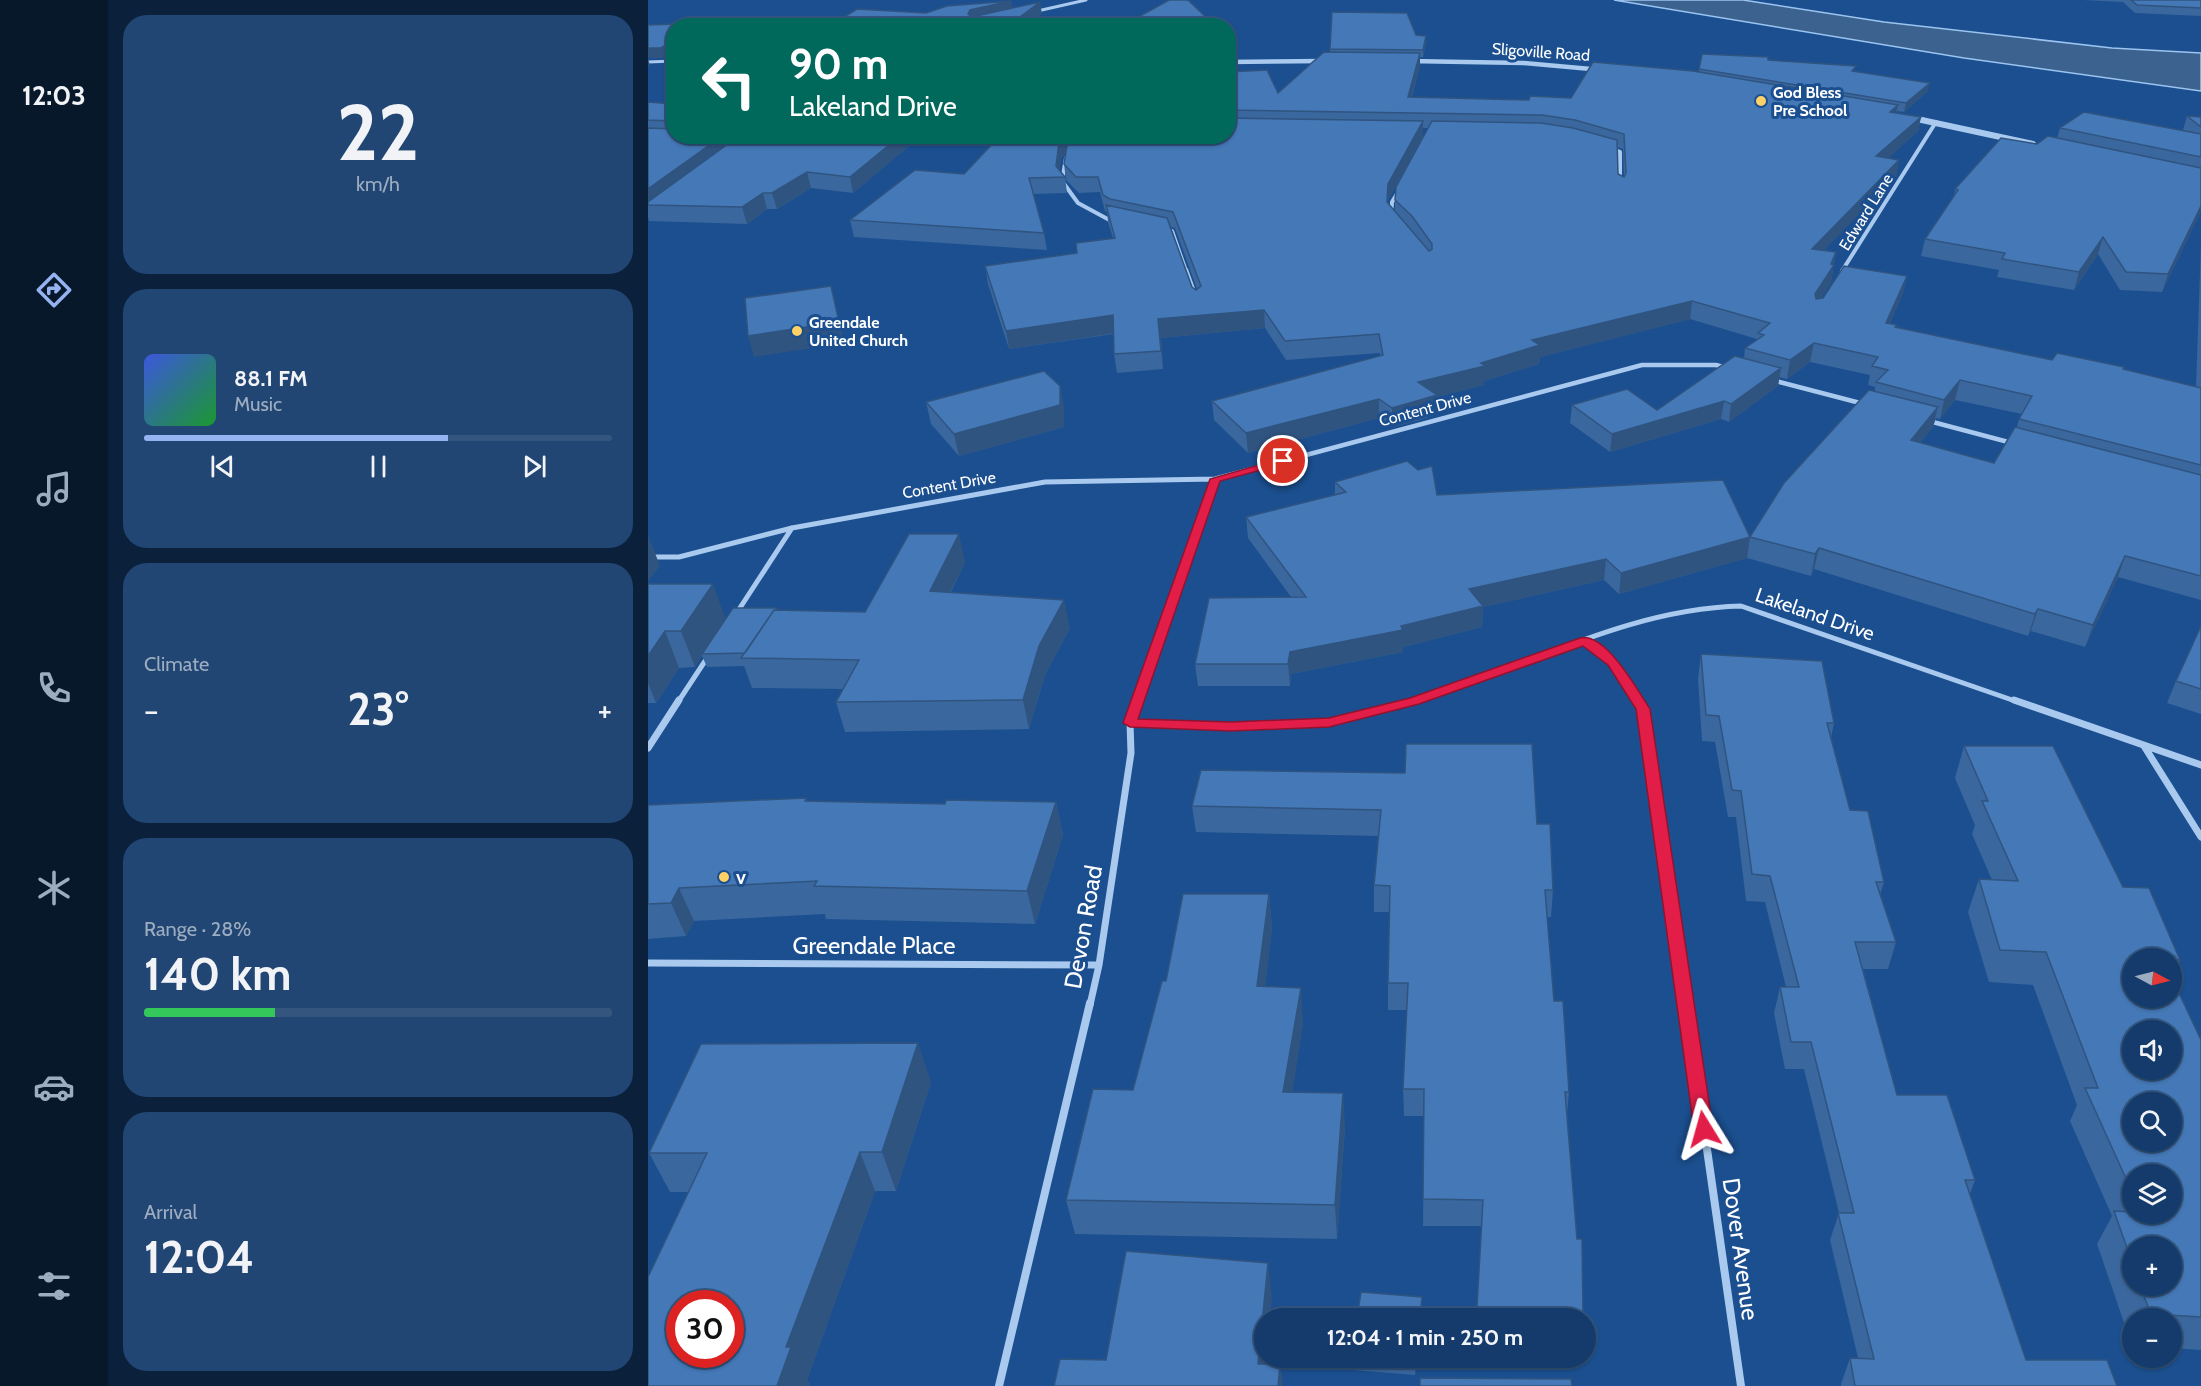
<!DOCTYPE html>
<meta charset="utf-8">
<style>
:root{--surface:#143b6b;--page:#214673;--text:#f1f3f6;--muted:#9dadc1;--line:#33557e;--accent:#95b2f1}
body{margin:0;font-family:Cabin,sans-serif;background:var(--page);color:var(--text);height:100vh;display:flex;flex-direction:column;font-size:22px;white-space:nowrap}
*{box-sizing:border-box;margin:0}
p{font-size:20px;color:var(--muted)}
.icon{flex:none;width:33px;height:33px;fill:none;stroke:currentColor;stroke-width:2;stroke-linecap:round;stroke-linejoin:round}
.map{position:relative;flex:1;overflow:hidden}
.sheet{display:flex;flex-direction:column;gap:15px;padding:15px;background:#0b203b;width:540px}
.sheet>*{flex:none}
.hud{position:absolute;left:18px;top:18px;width:570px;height:126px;border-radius:24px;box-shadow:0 2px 4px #0004,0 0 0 2px var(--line);background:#00695c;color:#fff;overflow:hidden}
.needle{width:39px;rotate:97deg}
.buttons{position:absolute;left:1474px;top:948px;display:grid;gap:12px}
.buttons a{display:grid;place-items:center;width:60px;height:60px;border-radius:50%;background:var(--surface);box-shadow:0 2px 4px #0004,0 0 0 2px var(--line);font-size:30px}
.speed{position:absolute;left:18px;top:1290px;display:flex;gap:12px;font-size:30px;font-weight:700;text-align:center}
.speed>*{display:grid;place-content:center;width:78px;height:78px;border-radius:50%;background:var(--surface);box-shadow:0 2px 4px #0004,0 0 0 2px var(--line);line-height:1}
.speed .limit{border:9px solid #d22;background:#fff;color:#111}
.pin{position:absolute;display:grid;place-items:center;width:51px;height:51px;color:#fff;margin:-26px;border:3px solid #fff;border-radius:50%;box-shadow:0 2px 6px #0007}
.me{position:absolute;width:66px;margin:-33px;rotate:352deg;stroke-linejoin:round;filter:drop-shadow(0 0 4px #0008)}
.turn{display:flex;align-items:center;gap:21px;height:126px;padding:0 24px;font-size:27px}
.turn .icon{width:78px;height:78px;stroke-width:2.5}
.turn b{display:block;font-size:42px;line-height:51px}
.big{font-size:45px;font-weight:700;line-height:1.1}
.sheet .widget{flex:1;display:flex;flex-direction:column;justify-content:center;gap:9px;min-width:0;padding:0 21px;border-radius:24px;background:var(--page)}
.sheet .dial{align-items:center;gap:0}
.dial b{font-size:78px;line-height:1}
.song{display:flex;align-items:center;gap:18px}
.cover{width:72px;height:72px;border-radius:9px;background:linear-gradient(135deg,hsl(230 70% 55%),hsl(130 70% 35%))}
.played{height:6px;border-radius:3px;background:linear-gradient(90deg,var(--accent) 65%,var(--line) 65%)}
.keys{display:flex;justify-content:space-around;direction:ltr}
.heat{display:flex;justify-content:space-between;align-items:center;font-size:33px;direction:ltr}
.charge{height:9px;border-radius:4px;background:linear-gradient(90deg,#34c759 28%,var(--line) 0)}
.trip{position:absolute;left:606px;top:1308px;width:342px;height:60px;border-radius:30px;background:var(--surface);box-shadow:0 2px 4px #0004,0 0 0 2px var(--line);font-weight:700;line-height:60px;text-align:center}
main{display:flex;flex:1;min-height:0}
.tab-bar{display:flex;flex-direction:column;width:108px;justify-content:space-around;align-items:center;background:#08182b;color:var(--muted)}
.tab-bar .icon{width:42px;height:42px}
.tab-bar .selected{color:var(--accent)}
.tab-bar b{font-size:27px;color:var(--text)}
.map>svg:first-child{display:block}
.water{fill:#3c6290;stroke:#9cc4f0;stroke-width:1.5}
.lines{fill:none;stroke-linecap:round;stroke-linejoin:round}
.minor-far5{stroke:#a9c9ee;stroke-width:3}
.minor-far4{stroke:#a9c9ee;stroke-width:4}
.minor-far3{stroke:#a9c9ee;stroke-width:4.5}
.minor-far2{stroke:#a9c9ee;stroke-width:5}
.minor-far1{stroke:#a9c9ee;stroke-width:7}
.minor{stroke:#a9c9ee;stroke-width:8}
.tertiary-far1{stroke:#a9c9ee;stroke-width:4.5}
.tertiary{stroke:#a9c9ee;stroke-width:6}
.wall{fill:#3a679d;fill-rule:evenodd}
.shaded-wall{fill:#305480}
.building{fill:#4478b7;stroke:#305480;stroke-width:1.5;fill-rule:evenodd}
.route{fill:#e11d48;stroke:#92132f;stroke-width:1.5}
.poi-dot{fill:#ffd166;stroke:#1b4f8f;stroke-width:2}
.labels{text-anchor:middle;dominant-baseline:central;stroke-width:6;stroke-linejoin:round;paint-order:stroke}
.far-street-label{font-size:16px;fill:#fff;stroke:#1b4f8f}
.far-poi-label{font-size:16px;font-weight:bold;fill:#fff;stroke:#1b4f8f;text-anchor:start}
.street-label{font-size:20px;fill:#fff;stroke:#1b4f8f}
.poi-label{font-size:20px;font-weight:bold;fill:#fff;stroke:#1b4f8f;text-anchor:start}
.near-street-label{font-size:24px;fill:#fff;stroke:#1b4f8f}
</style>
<main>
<nav class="tab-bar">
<b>12:03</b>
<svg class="icon selected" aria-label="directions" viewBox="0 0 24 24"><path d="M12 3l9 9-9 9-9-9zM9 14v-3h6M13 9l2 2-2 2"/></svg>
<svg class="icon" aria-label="music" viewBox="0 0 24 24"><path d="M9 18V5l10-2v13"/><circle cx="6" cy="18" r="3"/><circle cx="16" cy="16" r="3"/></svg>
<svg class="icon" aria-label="phone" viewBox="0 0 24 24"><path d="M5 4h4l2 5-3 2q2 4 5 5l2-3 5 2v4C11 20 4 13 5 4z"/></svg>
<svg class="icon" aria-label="climate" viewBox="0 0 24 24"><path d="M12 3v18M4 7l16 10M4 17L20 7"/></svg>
<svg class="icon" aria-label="car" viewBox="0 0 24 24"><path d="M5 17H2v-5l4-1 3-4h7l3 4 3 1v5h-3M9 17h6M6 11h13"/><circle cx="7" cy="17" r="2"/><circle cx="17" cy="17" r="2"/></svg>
<svg class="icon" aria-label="filters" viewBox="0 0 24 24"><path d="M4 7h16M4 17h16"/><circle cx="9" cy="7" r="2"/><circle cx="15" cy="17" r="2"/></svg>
</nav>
<section class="sheet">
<div class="widget dial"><b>22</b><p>km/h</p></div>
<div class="widget">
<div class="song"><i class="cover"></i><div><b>88.1 FM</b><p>Music</p></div></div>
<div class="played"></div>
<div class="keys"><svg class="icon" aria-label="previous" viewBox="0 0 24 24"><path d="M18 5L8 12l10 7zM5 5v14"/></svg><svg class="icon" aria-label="pause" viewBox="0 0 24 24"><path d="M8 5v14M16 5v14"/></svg><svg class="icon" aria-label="next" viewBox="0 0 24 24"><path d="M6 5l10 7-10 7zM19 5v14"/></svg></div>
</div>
<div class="widget"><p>Climate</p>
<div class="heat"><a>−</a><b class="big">23°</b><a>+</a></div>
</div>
<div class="widget"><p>Range · 28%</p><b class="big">140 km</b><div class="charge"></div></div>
<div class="widget"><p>Arrival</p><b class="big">12:04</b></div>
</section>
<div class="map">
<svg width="1553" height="1386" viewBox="0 0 1553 1386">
<rect width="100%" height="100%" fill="#1b4f8f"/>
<path class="water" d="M966,0h129l141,22 228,26 89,5v38l-237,-33z"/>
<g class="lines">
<path class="minor-far5" d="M385,12l53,-12
M0,62l26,-1"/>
<path class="minor-far4" d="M963,149l9,3v31
M418,158l-4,23 16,22 37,20
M743,216l1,-14 6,-10
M516,230l8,1 14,40
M1194,271l94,-149"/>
<path class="minor-far3" d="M538,270l9,25
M1194,272l1,-2
M1124,380l92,24
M1281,421l83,22
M632,462l362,-97h74l11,3"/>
<path class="minor-far2" d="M0,557h31l113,-29 253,-46 170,-3 71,-19
M88,614l56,-86
M937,641l28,21 25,40
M30,702l31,-47
M489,702l78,-223
M764,702c110,-32 212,-93 329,-96l277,96"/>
<path class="minor-far1" d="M989,700l6,9 43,296
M1366,700l187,65
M482,723l101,4 98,-5 88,-22
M1496,746l57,91
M0,748l31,-48
M0,963l451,2
M442,1005l9,-40 32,-212 -1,-30 8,-23"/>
<path class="minor" d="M1038,1003l55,383
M351,1386l91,-383"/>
<path class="tertiary-far1" d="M760,61l115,2 79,7
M580,62l98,-1
M1260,117l16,3"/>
<path class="tertiary" d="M1269,119l116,25"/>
</g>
<path class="wall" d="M1435,0h118v16l-66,-3 -12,-11z
M684,12l84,23 10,8 -3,14h-3v9l-8,31 117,3 42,-2 128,-26v-3l69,-9 87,11 73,20 -24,21 -7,-1v2l24,4 -3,14 -30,27 11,2 -3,16 -72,74 12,2 -5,30 -11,17 87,-23 -4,17 -13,30 7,2 -1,2 156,33 71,10 73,17 5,-143v356l-83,-23 -33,70 -54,-16 -3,5 -214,-67 -3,7 -64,-18 -128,36 -15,-14 -121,27 -1,20 -79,20v5l-112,22 -1,12h-92l-3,-22 96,-67 -43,-59 -2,-21 89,-22v-13l415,55 125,-146v-4l-7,-2 2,-10 -60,-13 -23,17 -8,-2 -1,9 -49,36 -8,-3 -111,33 -40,-29 2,-18 85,5 87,-51 1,-11 11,-7 1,-2 -67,-20 -150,38 -1,7 -55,17v4l-47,12v17l-17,6 -28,7 -13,-9 -131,35 -34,-33 -2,-19 168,-45v-3l-94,7 -21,-32 -104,10 2,31 -46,4 -3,-19v-20l-105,15 -21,-65 -3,-18 92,-13 36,-15 -5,-16 -1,-10 -2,-1 -5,-19 -21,1 -13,-13 -2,-16 1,-10 -4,4 -2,13 6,6 2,16 -34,1 11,39 3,17 -193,-13 -4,-17 114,-46 33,-35 231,-3v-64l50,21 52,-41zM775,128h5l-33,72v12l-7,-8v-4l35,-64zM969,147l6,2 1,28 -6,-3zM523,227l4,1 22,61 -1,1 -4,-3zM1307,400l67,14 -3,5 -2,8 -23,36 -74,-20 13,-16 3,-9 4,1z
M0,102l26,2v32h247l-68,57 -42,-5 -34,21h-10l-20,15 -98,-3 -1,-4z
M1539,116l14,1v94l-39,81 -42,-2 -22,-36 -24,36 -77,-13 2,-7 -78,-14 4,-17 29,-42 1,-8 82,-45 20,-6 3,-10 123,2z
M278,402l138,5v20l-105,29 -28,-32z
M317,562l-14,30 119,36 -25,47 -16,54 -184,3 -9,-30 7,-13 -91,-1 -8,-22 -37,1 -5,-11 -7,11 -16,1 -23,35h-8v-119l78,35 52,-9 87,2z
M1553,626v88l-34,-11 9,-22z
M1053,654l133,69 -3,15 19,72 34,72 -4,13 16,47 -8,27h-25l34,126 78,85 -5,14 56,166 91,26h-276v-2l9,-26h8l-28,-118 9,-27 -35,-144h-19l-11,-56 6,-26h6l-21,-85 -19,-1 -10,-84h-8l-13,-75 -13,-1 -4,-62z
M1316,746l159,141 57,73 -8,18v-20h-39l68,82v310l-29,-2v-30h-39v28h-1l-35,-102 15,-28 -42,-95 7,-16 -44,-120 -44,-3 -21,-70 11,-33 13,1 -20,-46 3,-9 -20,-47zM1485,1174l39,40h-39zM1485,1246l39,40h-39z
M553,770l336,54 16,66 -2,27h-4l7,84 15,91 -2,24 16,199v3h-106l5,-92h-59l1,-110h-20l-1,-27 4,-79h-19v-27l2,-71h-16v-27l4,-49 -182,-4 -4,-26z
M158,798l1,3 138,3 111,-2 7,33 -28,89 -209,-5 -1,-5 -131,7 -8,15 -38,3v-134z
M621,894l3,34 -7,58 38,37 -11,69 53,35 -8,112 -262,-5 -9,-34 67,-110 33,-109z
M283,1082l-35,109h-21l-68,189 3,4 -1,2h-161l40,-194h-18l-21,-39z
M704,1358h65l-2,17 -62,-5z"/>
<path class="shaded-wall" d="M363,1l2,12 -42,13 -3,-12 2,-4z
M392,2l2,12 -15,12h-19z
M778,36v7l-3,14v-7z
M26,40v12l-10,6h-16l2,8 -2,1v-19z
M772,53v13l-12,45v-14z
M1282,83l-2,8 -24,21 2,-9z
M1250,105l-3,14 -5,-7z
M1273,117l-3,14 -45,41 3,-16z
M775,121v15l-35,64 -1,18v-16l1,-18z
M74,136h9l3,10 -86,59v-16z
M252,136h21l-68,57 -3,-16z
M417,136h19l-23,22 -2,19 -3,-11 3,-24z
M1251,160l-3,16 -87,90 3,-17z
M159,172l4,16 -34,21 -5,-16z
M115,193l4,16 -20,15 -5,-17z
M1553,206v5l-39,81 6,-18z
M1455,237l-5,17 -24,36 5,-18z
M1188,252l-5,30 -19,30 3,-18z
M1259,276l-4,17 -21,48 4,-18z
M183,286l13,57 -90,14 -6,-21z
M1044,301l-2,18 -150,38 -1,7 -55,17v4l-47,12v17l-45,13v-19l26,-26 63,-19 51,-23z
M616,310l1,18 -104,10 2,31 -5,-50z
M465,315l3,18 -107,16 -3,-18z
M1166,343l-4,19 -23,17 3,-19z
M1133,368l-3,18 -49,36 2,-18z
M1312,380l-5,20 -15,19 4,-19z
M412,386l4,21v20l-105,29 -5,-22z
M731,399v19l-131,35 -2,-20z
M1076,401l-3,18 -111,33 2,-18z
M1290,407l-5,20 -27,33 5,-20z
M311,534l6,28 -28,57 -7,-28z
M0,535l12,31 -12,15z
M1102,537l-3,21 -128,36 2,-21z
M1171,548l-5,21 -3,7 4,-22z
M1477,556l-7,21 -33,70 8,-22z
M958,559l-2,21 -121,27 -1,20 -79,20v5l-112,22 -1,12 -2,-22 2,-12 111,-26 68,-37z
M65,584l13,36 -24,34v2l-7,11 -14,-36z
M416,600l6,28 -25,47 -16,54 -6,-29 16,-54z
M1390,609l-7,22 -3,5 7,-22z
M17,631l14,37 -23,35 -8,-20v-27z
M408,802l7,33 -28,89 -8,-33z
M31,888l15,33 -8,15 -15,-33z
M621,894l3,34 -11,93 -4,-35z
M653,988l2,35 -16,104 -4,-35z
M270,1043l13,39 -35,109 -14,-39z
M695,1093l2,34 -8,112 -2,-34z
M212,1152l15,39 -68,189 3,4 -1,2h-32l9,-39z
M620,1263l4,35 -2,20h-6v40h3l-3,28 -6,-22z
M768,1358h1l-2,17v-13z
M632,1364l3,22h-5z"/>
<path class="building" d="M521,0h19l26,25 -1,1h-91z
M1483,0h70v8l-64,-3z
M363,1l-41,9 -2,4 4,3 68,-15 -32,24h-283l2,-7 43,-2 1,4 62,3 24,-15 69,4 21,-7z
M684,12l75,1 9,22 10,1 -3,14 -93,-1z
M57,23l-5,3h-26v14l-13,8h-13v-23z
M676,52l96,1 -12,44 121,3 1,-4 41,2 22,-36 100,9 205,34 -8,7 31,5 -45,39 23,4 -87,89 24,3 -5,12 3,1 -19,29 1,5 7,-1 21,-32 63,10 -21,47 11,2 -2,2 157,33 5,-7 67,14 -1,2 78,19v77l-182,-46 13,-23 -72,-16 -16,20 -68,-18 12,-12 -16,-4 6,-9 -64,-14 -24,17 -45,-12 19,-13 -6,-2 12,-10 -78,-22 -160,39 8,5 -59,18 4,3 -67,16 19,13 -17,5 -28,8 -13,-9 -133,34 -34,-32 171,-46 -4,-21 -94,7 -21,-31 -106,9 3,32 -47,3 -1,-39 -107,16 -21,-65 92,-13 -1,-10 39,-5 -9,-33 61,13 25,69 4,3 5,-4 -28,-74 -63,-13 -7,-4 -5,-18h-22l-12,-13 3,-18 10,-10h151v-18l195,3 -35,63 -1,18 42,49 3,-2v-5l-20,-28 -17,-16 1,-13 36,-66 109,2 32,5 44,12 1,34 6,3 2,-4 -2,-39 -49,-14 -33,-5 -314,-5v-38l39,-2 11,23z
M1054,54l66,3v3l88,6 -4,5 78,12 -24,20 -207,-34z
M0,102l26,2v17l-26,-1z
M1436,112l117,22v23l-141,-29z
M1539,116l14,1v10z
M0,128l26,1v7h48l-74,53z
M91,136h161l-50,41 -43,-5 -35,21h-9l-21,14 -94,-2v-3z
M349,136h68l-6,6 -3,24 9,11 -36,1 15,55 -194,-13 65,-50 49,4 33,-35z
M1400,136l153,32v38l-33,68 -42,-2 -23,-35 -24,35 -77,-13 3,-6 -80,-14 33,-49 -3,-1 46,-51 36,6z
M183,286l8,36 -91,14 -3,-38z
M1087,356l46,12 -50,36 -7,-3 -112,33 -40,-29 55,-16 30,21z
M396,371l16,15v19l-106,29 -28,-32z
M1221,390l69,17 -27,33 83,23 21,-36 186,48v101l-76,-20 -32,69 -55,-16 -3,5 -216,-66 -4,6 -65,-17 -129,36 -15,-14 -137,30 14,17 -82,20 2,4 -113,22 -2,12h-93l14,-66 97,-1 -60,-80 100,-25 -11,-10 72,-21 11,9 14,-4 5,29 286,-15 27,57 34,-54z
M261,534h50l-29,57 134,9 -25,46 -16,54 -187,2 23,-42 -118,-2 33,-48 91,2z
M0,584h65l-32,47h-16l-17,25z
M85,608h44l-1,2h-2l-29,43 -43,1z
M1553,626v63l-25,-8z
M1053,654l121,7 12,62h-7l23,87 18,1 16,71h-8l20,60h-41l42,153h50l28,85h-10l61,180h81l10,26h-262l-5,-28 24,1 -36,-146h16l-43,-171h-20l-11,-55h19l-29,-111 -18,-2 -11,-83 -9,-1 -13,-74 -13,-1z
M758,744h126l5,80h13l3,66h-8l9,111h9l6,91h-4l12,147h5l1,76 -106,-8 6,-107 -60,-1 1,-110h-21l5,-106h-20l2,-97 -16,-1 7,-75 -189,-4 9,-36 204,3z
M1316,746h89l70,141 26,1 31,72 -8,-1v-1h-39v40h39v-20l29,62v277l-50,-3 -11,-28h32v-40h-39v19l-19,-54 19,1v2h39v-40h-39v20l-48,-106h13l-52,-136 -46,-2 -21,-71 39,2 -36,-80h6zM1485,1030h39v40h-39zM1485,1102h39v40h-39z
M158,798l-1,3 140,3 1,-4 110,2 -29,89 -213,-5 3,-5 -138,7 -8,15 -23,1v-99z
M535,894h86l-12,92 44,2 -18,104 60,1 -8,112 -269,-5 27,-111 40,1 29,-109h4z
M270,1043l-36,109h-22l-74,195h5l-14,39h-129v-109l59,-124h-58l52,-109zM32,1304h50v50h-50z
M478,1251l142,12 -10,101h22l-2,22h-224l6,-27 46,1z
M713,1292l61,5 -2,21h-63z
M717,1358h51l-1,4z
M772,1378l151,1 1,7h-152z"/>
<path class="route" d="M635,458h4v5l-67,18 -82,238 93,3 98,-4 81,-20 170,-60c26,-6 58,53 70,71l63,420 -2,6 -7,2 -7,-2 -3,-6 -58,-420 -28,-44 -25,-19 -164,58 -90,23 -98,4 -101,-4 -7,-4 87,-244z"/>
<g class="poi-dot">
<circle cx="1113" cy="101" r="6"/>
<circle cx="149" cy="331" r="6"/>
<circle cx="76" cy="877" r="6"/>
</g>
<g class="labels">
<g class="far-street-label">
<text transform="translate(893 52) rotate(4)">Sligoville Road</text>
<text transform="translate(1218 212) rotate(-58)">Edward Lane</text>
<text transform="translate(777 409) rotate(-15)">Content Drive</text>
<text transform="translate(301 485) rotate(-10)">Content Drive</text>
</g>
<g class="far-poi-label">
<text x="1125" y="92">God Bless<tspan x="1125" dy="18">Pre School</tspan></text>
<text x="161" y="322">Greendale<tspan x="161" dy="18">United Church</tspan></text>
</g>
<g class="street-label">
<text transform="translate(1167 614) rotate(19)">Lakeland Drive</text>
</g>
<g class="poi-label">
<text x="88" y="877">v</text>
</g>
<g class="near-street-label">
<text transform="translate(435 927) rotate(-80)">Devon Road</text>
<text x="226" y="945">Greendale Place</text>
<text transform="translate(1093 1249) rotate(82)">Dover Avenue</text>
</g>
</g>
</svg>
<div class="buttons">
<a><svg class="needle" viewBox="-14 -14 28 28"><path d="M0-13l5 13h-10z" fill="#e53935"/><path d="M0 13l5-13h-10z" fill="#9dadc1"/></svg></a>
<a><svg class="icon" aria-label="sound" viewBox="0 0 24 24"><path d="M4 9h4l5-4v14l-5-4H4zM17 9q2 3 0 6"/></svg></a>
<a><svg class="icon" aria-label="search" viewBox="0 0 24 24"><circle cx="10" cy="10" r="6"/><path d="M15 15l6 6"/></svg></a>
<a><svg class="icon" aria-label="layers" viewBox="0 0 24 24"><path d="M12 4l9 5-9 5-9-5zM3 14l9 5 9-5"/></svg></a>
<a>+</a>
<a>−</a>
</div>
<div class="speed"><div class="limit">30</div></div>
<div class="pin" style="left:635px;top:461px;background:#d93025"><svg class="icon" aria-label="arrive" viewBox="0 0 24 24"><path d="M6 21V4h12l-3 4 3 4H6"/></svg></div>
<svg class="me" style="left:1056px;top:1129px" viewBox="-20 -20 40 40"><path d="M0-17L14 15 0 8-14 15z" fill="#e11d48" stroke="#fff" stroke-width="4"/></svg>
<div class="trip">12:04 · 1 min · 250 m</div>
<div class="hud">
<div class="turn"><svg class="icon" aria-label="left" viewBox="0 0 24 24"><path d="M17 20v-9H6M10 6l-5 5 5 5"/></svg><div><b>90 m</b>Lakeland Drive</div></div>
</div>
</div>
</main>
